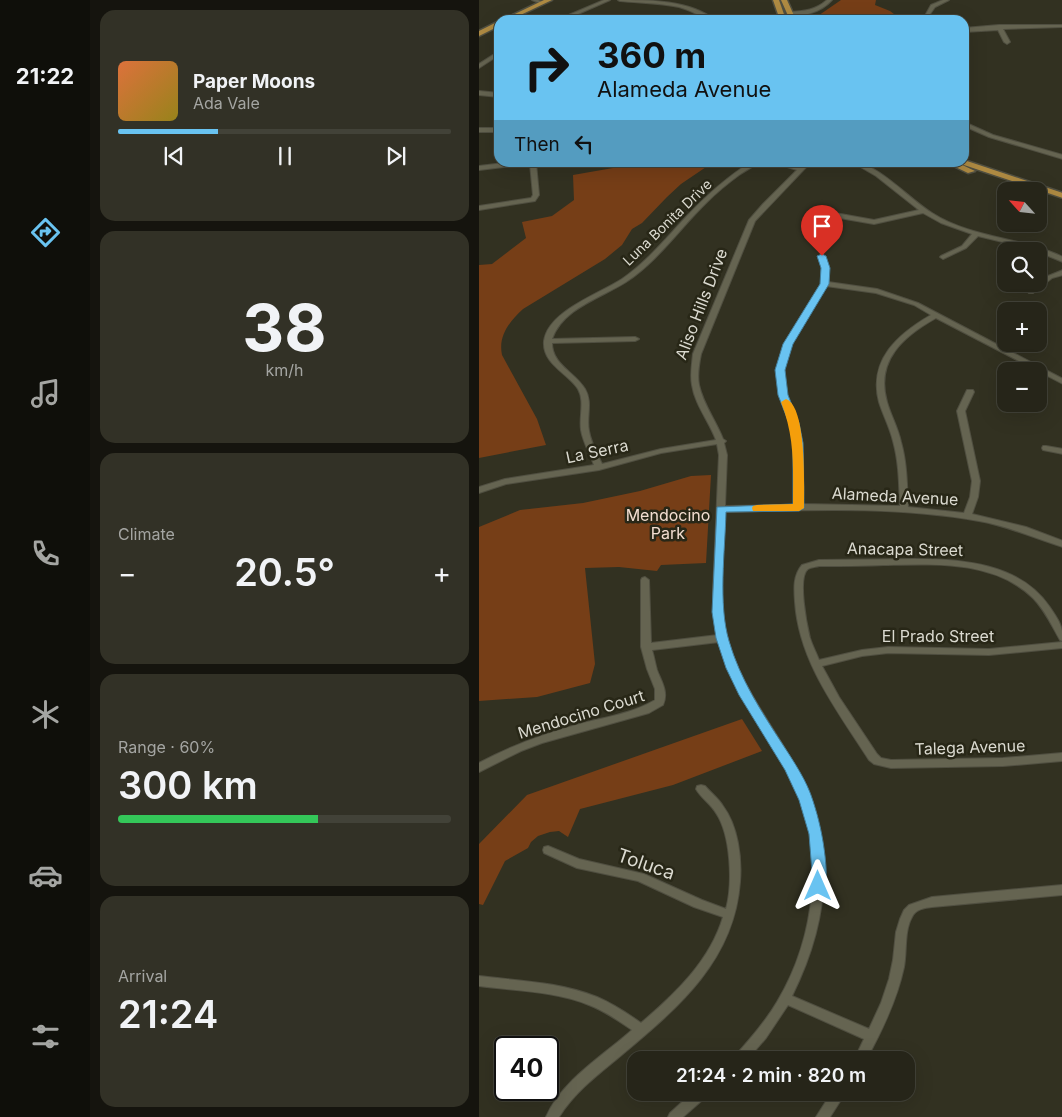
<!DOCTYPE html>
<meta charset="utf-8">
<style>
:root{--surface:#262519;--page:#323126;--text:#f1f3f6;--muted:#a4a5a2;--line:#424238;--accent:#69c3f1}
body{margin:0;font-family:Inter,sans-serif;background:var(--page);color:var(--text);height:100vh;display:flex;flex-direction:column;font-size:19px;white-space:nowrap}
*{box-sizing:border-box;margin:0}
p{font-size:16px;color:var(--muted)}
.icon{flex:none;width:28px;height:28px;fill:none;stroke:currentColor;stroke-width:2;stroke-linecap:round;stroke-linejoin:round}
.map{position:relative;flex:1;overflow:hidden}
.panel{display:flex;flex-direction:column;gap:10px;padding:10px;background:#15140e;width:389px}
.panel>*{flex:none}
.banner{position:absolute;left:15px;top:15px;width:475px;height:152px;border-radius:15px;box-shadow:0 5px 20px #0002,0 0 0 1px var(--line);background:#69c3f1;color:#111;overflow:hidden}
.needle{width:32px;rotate:297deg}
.tools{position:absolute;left:518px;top:182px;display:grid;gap:10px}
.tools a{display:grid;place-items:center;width:50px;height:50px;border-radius:10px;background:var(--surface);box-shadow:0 5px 20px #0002,0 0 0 1px var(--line);font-size:25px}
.speed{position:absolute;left:15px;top:1036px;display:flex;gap:10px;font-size:25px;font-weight:700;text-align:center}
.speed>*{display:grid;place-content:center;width:65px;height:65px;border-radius:50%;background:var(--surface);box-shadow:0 5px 20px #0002,0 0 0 1px var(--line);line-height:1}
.speed .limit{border:2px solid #111;border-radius:8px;background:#fff;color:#111}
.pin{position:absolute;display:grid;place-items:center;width:42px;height:42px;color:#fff;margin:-51px -21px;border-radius:50% 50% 50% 0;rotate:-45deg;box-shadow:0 0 5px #0007}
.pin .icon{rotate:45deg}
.me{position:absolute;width:55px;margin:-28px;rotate:0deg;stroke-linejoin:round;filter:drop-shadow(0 0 4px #0008)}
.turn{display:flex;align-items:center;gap:18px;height:105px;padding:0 20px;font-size:22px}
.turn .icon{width:65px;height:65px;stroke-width:2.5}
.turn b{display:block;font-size:35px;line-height:42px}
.then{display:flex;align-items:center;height:48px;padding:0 20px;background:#0003;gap:10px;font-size:19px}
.big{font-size:38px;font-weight:600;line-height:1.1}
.panel .widget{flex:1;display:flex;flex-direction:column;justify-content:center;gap:8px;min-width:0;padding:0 18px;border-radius:15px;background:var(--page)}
.panel .dial{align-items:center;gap:0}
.dial b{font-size:65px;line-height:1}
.song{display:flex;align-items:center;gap:15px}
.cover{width:60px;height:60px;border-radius:8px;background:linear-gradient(135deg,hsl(20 70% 55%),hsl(50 70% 35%))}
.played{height:5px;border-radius:2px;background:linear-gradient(90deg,var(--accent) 30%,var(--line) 30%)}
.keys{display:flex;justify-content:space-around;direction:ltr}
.heat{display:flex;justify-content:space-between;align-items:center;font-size:28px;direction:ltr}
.charge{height:8px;border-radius:4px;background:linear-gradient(90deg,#34c759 60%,var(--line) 0)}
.trip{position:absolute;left:148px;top:1051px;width:288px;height:50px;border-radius:15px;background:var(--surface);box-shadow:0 5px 20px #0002,0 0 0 1px var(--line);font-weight:600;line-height:50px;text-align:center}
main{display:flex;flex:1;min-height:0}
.menu{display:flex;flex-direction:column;width:90px;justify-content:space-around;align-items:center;background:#0f0f0a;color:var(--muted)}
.menu .icon{width:35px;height:35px}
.menu .current{color:var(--accent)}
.menu b{font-size:22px;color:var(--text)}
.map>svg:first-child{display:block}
.green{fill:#763e17}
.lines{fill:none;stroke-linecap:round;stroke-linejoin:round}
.minor-casing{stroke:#504f41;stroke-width:2}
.major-casing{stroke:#504f41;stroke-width:3}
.minor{fill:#656451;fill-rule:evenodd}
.major{fill:#ae8a42;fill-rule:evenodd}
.route{fill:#69c3f1;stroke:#447f9d}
.slow{fill:#f59e0b}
.labels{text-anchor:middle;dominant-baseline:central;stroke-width:5;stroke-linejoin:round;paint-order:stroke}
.far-street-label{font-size:14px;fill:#dbdad0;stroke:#282717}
.street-label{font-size:16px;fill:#dbdad0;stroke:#282717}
.park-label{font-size:16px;fill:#f3ded1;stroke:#282717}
.near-street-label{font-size:19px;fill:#dbdad0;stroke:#282717}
</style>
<main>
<nav class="menu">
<b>21:22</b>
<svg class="icon current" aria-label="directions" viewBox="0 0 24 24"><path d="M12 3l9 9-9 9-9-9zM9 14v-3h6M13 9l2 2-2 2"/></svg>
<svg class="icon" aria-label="music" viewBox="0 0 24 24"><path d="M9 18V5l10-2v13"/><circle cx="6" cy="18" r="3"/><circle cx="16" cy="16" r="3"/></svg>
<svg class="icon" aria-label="phone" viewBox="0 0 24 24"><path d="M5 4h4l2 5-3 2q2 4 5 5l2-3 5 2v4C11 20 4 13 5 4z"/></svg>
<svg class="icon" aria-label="climate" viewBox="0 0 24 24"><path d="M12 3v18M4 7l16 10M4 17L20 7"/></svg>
<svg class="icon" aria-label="car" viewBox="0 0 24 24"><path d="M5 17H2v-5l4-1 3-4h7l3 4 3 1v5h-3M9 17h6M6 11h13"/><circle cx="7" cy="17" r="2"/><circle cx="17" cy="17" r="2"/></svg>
<svg class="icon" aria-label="filters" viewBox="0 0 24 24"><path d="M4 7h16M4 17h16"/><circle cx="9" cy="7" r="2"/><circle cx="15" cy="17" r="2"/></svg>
</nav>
<section class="panel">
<div class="widget">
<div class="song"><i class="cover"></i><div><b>Paper Moons</b><p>Ada Vale</p></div></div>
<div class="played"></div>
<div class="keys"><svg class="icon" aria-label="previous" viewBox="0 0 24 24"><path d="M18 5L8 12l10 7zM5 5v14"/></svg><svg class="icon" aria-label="pause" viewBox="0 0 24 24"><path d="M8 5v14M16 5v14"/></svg><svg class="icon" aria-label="next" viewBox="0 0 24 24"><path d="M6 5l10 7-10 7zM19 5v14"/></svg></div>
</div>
<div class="widget dial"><b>38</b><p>km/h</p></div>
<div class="widget"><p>Climate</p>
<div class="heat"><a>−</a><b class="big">20.5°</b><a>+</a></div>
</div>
<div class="widget"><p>Range · 60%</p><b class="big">300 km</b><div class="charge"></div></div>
<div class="widget"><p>Arrival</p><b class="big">21:24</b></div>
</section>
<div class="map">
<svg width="584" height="1117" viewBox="0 0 584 1117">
<rect width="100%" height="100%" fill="#323121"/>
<path class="green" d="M362,0h35l-1,5 15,6 12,9h-90z
M131,163h102l-31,21 -14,13 -25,26 -10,6 -10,16 -17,14 -82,50c-14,13 -25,27 -21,46l35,64 9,26 -67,13v-193l13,-1 34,-26 -4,-16 30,-6 22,-16 -1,-25 40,-7z
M232,475l-5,88 -45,2 -4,6 -38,-4 -34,1 10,96 -5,19 -53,14 -58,4v-174l41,-17 63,-7 57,-12 51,-15z
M263,719l20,32 -89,34 -93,24 -12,28 -9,-6 -9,1 -12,4 -7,6 -3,6 -23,13 -22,44 -4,-1v-60l48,-49z"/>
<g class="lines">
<g class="minor-casing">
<path id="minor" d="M53,0h6l6,3 -2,1z
M125,0h6l-32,14 17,6c-7,0 -16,-4 -21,-4 -6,0 -11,4 -17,4z
M139,0c31,0 72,0 97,20 -9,0 -24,-10 -36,-13 -19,-4 -39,-4 -59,-6z
M348,0h5c-10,11 -30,19 -44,13l2,-1c14,-1 26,-2 37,-12z
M464,0h6l-14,7 -5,7 1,6h-4l-1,-6 5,-9z
M520,25h64v2l-60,2 7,13 -3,2 -3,-2 -6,-12 -34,2v-4z
M20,51v4l-20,13v-4z
M0,91l20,2v4l-20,-2z
M485,122l29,13 70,20v4l-74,-22 -25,-11z
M0,128h20v4h-20z
M33,162l24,1 3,32 -4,6 -56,9v-4l52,-8 2,-3 -3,-31 -51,6v-4z
M272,162h8c-6,5 -13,8 -20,13 -11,8 -22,17 -32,27 -27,26 -49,59 -81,80 -25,16 -63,26 -74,57l83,-2 4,2 -4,2 -83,2c0,22 23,29 33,46 8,13 1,28 4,42 2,12 8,22 13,33l59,-15 55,-9c-7,-19 -21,-35 -24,-55 -2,-10 0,-21 1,-31l56,-134 14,-16 34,-34 -26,-8h12l17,5 4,-5h7l-56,59 -54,133c-2,10 -4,21 -2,31 4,19 17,36 24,54l3,2 -2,2 3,12 -2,51 70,-1 -1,-62 -4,-20 -11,-28 -3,-25 8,-26 37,-60 1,-16 -3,-11 1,-1 2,-1 3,2 3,11v14l49,7 41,14 145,76v5l-127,-66c-32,18 -61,42 -49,84 4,14 11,26 14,40 6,21 6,43 7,65l56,6 6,-16 2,-16 -15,-70 10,-21h6l1,2 -9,19 15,70 -2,16 -6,17 54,13 37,14v6c-29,-9 -55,-21 -84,-26 -84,-15 -169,-11 -254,-9 -2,41 -9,87 3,128 12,43 39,78 62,117 46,81 43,156 2,239l77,33 12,-26 8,-24 4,-19 3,-28 4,-13 4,-9 5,-5 23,-8 131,-12v10l-131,12c-8,1 -16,2 -20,10 -8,14 -5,34 -8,50 -7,33 -22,64 -38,93h-12l10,-21 -76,-34 -22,33 -19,22h-14l2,-4c15,-17 30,-34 42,-54 39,-65 49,-153 15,-223 -24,-48 -56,-85 -73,-137l-67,8c2,6 3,13 5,20 4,11 12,22 6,35l-14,8 -107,30 -21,8 -42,21v-9c33,-18 68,-30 104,-40 24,-6 50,-10 72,-23v-11l-8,-20 -6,-22v-67l1,-2 3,-1 4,3 2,63 67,-8 -4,-19 -1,-24 6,-137 -2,-11 -56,9 -62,17 -93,14 -27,9v-6l26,-8 89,-14c-4,-11 -11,-23 -13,-35 -2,-14 4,-29 -3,-41 -10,-16 -36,-25 -34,-48 4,-30 55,-47 78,-62 25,-17 45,-42 65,-63 20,-21 40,-39 64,-54zM347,286l50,7 38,12 17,10c-33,19 -63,45 -52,87 4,13 11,26 14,39 6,21 6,43 7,65l-97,-2c0,-20 1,-41 -1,-61 -3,-23 -22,-53 -18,-75 6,-30 27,-56 42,-82z
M373,162c25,0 58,38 80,51 39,25 88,24 131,44v5l-32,-13 -53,-13 -12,12 -23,11 -3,-2 1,-1 21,-10 10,-12 -31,-11 -18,-10 -49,11 -40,-7 -20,-6 -1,-1 3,-2 19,5 39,7 45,-10 -43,-34z
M584,270v5l-11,3 -19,15h-4l-1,-1 20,-16z
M564,446h3l17,3v5l-20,-4 -1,-2z
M435,559c48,0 105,4 135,47 9,13 14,20 14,35l-3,-1c-8,-14 -15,-30 -27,-42 -39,-38 -98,-34 -149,-33 -21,1 -43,1 -65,1 -3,1 -8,1 -11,3 -11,8 -1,57 2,69 2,7 6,14 9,22l43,-10 26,-3 101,2 74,-7v6l-74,7 -101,-2 -26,3 -40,10 17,31 38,57 4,4 10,2 112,-2 60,-5v8l-60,5 -112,2 -17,-4 -5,-4c-32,-50 -70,-98 -74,-158 -1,-14 -2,-26 7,-37l17,-5z
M222,785l4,1c6,7 13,12 18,20 15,20 19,52 17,76 -6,81 -65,128 -122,176 -22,18 -44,35 -59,59h-13c16,-37 57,-61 86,-87 -13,-9 -27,-19 -43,-25 -34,-14 -74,-14 -110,-19v-10c40,5 81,6 118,21 16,7 30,16 44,26 34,-29 69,-62 82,-106l-29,-10 -56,-26 -61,-13 -33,-15 -1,-3 1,-3 4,-1 31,13 65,15 58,26 24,9c7,-25 5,-74 -10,-96 -5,-9 -15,-15 -20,-24l1,-3z
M214,1092h16l-2,4 -24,21h-15l2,-4z
M353,1092h14l-16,25h-14z"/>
</g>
<g class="major-casing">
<path id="major" d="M65,0h8l-42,20h-8z
M294,0h6l7,20h-6z
M302,0h6l9,20h-6z
M20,21v5l-20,10v-5z
M485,160l99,33v5l-102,-34 3,-2z
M466,162h11l19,9 -7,2z"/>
</g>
<use href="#minor" class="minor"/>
<use href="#major" class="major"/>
</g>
<path class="route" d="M343,254l4,2 4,12 -1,16 -36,60 -8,26 3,25 11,28 4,20 1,65 -5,3 -73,1c-1,39 -8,92 3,129 11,38 32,70 54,104 11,17 24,36 30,56 6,18 10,37 12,55 1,11 3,24 -2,34l-5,2 -5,-2 -2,-4 1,-14 -3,-38 -10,-34 -14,-30 -46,-75 -13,-27 -10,-30 -4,-26 5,-105 76,-3v-61l-4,-20 -11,-28 -3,-25 8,-26 37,-60 1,-16 -4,-12z"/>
<path class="slow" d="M307,399c21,7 18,89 18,109l-5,3h-46l-1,-3 1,-2 4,-1 36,-1c0,-38 2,-66 -12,-102z"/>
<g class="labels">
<g class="far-street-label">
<text transform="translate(188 222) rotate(-44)">Luna Bonita Drive</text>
</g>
<g class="street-label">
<text transform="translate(222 304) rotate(-69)">Aliso Hills Drive</text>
<text transform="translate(118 451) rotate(-12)">La Serra</text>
<text transform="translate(416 496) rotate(3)">Alameda Avenue</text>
<text transform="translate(426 549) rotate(1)">Anacapa Street</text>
<text x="459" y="636">El Prado Street</text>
<text transform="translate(102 714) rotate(-17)">Mendocino Court</text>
<text transform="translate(491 747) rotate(-2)">Talega Avenue</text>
</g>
<g class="park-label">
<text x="189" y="515">Mendocino<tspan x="189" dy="18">Park</tspan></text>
</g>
<g class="near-street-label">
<text transform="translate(167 864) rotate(19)">Toluca</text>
</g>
</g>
</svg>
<div class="tools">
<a><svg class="needle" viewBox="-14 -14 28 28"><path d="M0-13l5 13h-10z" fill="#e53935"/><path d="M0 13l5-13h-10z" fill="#a4a5a2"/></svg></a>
<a><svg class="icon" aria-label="search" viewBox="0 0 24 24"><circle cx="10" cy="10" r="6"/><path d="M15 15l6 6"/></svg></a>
<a>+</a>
<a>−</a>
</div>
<div class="speed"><div class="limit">40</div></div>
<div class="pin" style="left:343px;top:256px;background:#d93025"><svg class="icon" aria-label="arrive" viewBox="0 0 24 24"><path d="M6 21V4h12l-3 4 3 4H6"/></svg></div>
<svg class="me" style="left:339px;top:886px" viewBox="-20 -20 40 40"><path d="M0-17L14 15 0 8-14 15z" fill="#69c3f1" stroke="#fff" stroke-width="4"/></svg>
<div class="trip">21:24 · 2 min · 820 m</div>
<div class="banner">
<div class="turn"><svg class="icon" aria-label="right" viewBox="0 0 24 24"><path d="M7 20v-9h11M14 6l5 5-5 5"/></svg><div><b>360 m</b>Alameda Avenue</div></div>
<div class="then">Then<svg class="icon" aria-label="left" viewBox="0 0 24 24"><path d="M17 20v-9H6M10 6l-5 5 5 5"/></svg></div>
</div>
</div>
</main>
